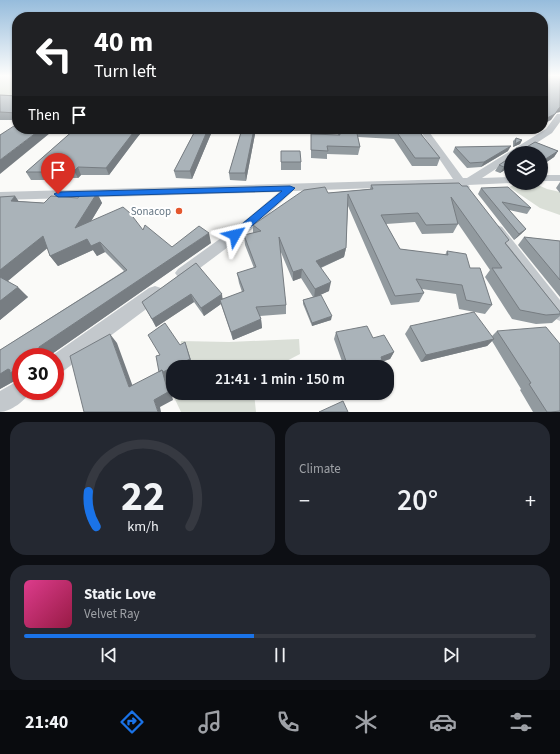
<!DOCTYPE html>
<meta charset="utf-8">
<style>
:root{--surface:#171b24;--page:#242831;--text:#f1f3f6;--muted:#9ea1a6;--line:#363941;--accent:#1a73e8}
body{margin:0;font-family:"Source Sans 3",sans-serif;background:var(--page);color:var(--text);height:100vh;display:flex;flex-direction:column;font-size:15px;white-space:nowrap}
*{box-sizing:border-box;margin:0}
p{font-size:13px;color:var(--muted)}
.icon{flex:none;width:22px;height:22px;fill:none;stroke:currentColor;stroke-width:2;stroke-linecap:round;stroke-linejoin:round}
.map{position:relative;height:412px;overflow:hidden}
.sheet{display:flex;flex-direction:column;gap:10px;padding:10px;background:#0d0f14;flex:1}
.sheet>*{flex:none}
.hud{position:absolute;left:12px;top:12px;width:536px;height:122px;border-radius:16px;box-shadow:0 1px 3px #0004;background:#202124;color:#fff;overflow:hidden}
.tools{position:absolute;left:504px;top:146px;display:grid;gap:8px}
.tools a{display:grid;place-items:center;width:44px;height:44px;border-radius:50%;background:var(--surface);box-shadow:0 1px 3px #0004;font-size:20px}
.speed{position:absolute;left:12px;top:348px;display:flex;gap:8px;font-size:20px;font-weight:700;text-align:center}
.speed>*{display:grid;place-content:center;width:52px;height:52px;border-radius:50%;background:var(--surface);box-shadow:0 1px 3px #0004;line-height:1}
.speed .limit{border:6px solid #d22;background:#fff;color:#111}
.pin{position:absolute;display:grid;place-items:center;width:34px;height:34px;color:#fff;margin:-41px -17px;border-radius:50% 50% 50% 0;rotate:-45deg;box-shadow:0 0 4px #0007}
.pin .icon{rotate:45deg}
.me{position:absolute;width:44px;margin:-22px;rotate:53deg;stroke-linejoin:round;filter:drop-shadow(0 0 3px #0008)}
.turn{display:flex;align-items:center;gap:14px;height:84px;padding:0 16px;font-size:18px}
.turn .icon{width:52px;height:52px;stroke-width:2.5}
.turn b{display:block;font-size:28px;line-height:34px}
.then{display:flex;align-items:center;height:38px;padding:0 16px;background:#0003;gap:8px;font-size:15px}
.big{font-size:30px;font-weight:600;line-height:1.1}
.sheet .card{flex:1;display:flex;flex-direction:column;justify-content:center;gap:6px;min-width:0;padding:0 14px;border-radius:16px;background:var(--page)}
.sheet .dial{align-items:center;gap:0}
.dial svg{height:104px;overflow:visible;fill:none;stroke:var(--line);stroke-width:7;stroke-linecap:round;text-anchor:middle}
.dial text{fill:var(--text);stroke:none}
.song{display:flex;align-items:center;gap:12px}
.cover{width:48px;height:48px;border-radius:6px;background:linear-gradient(135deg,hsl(330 70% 55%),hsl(340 70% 35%))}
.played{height:4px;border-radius:2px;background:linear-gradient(90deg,var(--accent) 45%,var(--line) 45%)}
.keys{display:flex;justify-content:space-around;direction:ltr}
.heat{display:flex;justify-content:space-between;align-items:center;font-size:22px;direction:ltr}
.sheet .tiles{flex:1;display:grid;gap:10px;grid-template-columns:1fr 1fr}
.card:last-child{grid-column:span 2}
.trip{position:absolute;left:166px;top:360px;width:228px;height:40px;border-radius:16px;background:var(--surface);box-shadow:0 1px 3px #0004;font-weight:600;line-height:40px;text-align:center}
.menu{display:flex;height:64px;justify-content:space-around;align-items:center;background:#090b0e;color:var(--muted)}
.menu .icon{width:28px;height:28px}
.menu .active{color:var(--accent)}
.menu b{font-size:18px;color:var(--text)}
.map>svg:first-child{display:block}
.green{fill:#dadfd7}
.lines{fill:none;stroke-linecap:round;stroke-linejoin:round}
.street{fill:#c3c8cc;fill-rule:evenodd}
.wall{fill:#929a9f}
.shaded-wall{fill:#777d82}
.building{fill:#aab3b9;stroke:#777d82}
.route{fill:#1a73e8;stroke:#114b97}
.poi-dot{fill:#e4572e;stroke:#fff;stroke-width:1.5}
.labels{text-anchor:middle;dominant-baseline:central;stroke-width:4;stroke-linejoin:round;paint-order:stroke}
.poi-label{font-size:11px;fill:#657683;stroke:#fff;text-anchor:end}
</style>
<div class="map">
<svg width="560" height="412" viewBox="0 0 560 412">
<rect width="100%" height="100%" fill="#fafaf8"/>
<path class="green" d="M0,76h17v26l-17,-1z
M516,184l22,1 9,4 13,3v23l-20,-7 -31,-21z
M299,339l1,15 -25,13h-98l4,-26 48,1z
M173,387v6h81l2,19h-75l-9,-19z"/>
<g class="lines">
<path class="street" d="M557,114h3v8l-8,11 -31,20h-10v6l-29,19 29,-1 1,6 -44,2 2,2 -2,2h-8l-3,-4 -164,6 -41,38 -64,48 -5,2 -5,-2 -3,-4 3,-4 64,-46 37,-31 -279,8v-8l453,-13 -34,-50h8l36,49h4l79,-49z
M541,175h19v6h-19z
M497,225l5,2 58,73v21l-6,-3 -62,-85 -2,-3 2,-3z
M155,286l6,2 2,5 -2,5 -99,74 -7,3v-18h-5l99,-69z
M21,379v12h9c-3,9 -20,21 -30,21v-21z"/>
</g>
<path class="wall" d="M0,95l17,1v24h-17z
M75,129h69l-8,10 -27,36h-28l-3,3h-28l-2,2h-17l-5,-8z
M196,129h17l-21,50 -16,-1 -2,-7z
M242,129h14l-10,52 -16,-1 -1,-7z
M337,129h80l23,29 -3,8h-25l-18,-27 -36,-2 2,10 -2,8 -31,-1v5l-16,-1v-24l27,1z
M434,129h100l-10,5 -90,-4z
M516,138l6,2 -2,4 -7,3v-6z
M535,142l23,9 -4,6 -13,9v-13h-28l3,-5h9z
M455,147l53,4 -27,16 -14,1 -14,-16z
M281,151l20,11v8h-20z
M511,157v9l-11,7 -5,-2 4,-6z
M560,182v11l-4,-5z
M459,183l101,129v4l-8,7 -16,1 -24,-5 -27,-42 5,-7 -33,-48 1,2 -5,9 -31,1 -7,-12 -29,2 14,25 45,6 2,-4 23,17 22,37 -7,9 -26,-5 -3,-15 -34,-5 2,4 -5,9 -28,3 -43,-99 -2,42 -2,9 -23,11 8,23 -10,4 12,25 -19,6 -9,-22v-4l10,-3 -12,-19 -8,3 -13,-31 6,55v9l-26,2 1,3 1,9 -29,12 -12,-36 -17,12 -10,-14 -38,25 -14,-25 54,-39 27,36 19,-7 -3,-9 -2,-10 17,-5 -9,-23 -1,-10 9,-2v-8l75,-32 42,-4 1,-4z
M481,188l50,20 -4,6 -18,-4 17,19 -5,5 -7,6 -36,-46z
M97,193l5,10 -11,18 52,9 29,17 39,-4 -162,113 1,1h-29l-3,22 -18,10v-39l124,-79 -19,-19 -8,4 -4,-6 -35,16 -8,-10 -3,-8 -39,33 20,16 -28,23v-123l15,-1 3,5 26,2 34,-5z
M524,237l36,4v56l-42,-52z
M410,326l82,10 5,-5 63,13v68h-27l-13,-22 1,-1 -29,-48 -5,5 -66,16 -16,-28z
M336,332l37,6 21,14 -4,7 -9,3 -2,4 -4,1h-31l-10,-28z"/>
<path class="shaded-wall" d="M560,107v5l-4,1 -5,7 -8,4v-4z
M41,129h14l-55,45v-14z
M136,129h8l-8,10 -27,36 -3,-7z
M208,129h5l-21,50 -2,-8z
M254,129h2l-10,52 -1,-8z
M527,129h7l-10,5z
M522,140l-2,4 -7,3 2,-3z
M511,146l-3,5 -27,16 3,-5z
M558,151l-4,6 -13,9 3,-6z
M511,162v4l-11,7 4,-6z
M78,167l3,8 -3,3 -4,-7z
M46,170l4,8 -2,2 -5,-8z
M97,193l5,10 -21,35 -6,-10z
M15,196l7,10 -11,-5z
M526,229l-5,5 -7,6 5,-6z
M209,233l2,10 -162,113 1,1h-16l5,-8v-2z
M43,236l7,10 -46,38 -4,-4v-10z
M87,239l13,3 5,10 -8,4 -4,-6 -35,16 -8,-10z
M346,248l-2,9 -29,13 1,-9z
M302,269l-1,9 -8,3v-9z
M331,282l-2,9 -15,7 1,-9z
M18,287l10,10 -28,23v-19z
M191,294l3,8 -38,25 -4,-8z
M222,294l1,9 -3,-3 1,4 -17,12 -3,-8z
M332,316l-1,4 -19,6v-3z
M261,319l1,9 -29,12 -2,-8z
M110,334l7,9 19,52 -7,-8z
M494,339l-7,7 -66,16 5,-7z
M185,342l7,21 -9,4h-9z
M394,352l-4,7 -9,3 1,-2 -1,-3z
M21,366v14l-3,-1 -18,10v-15l8,-5 4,3z
M173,367v5l-7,4 2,3 5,21 -13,7 1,5h-3l-4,-12 8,-30z"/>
<path class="building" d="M543,76h17v31l-1,1 -4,6 -12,6z
M0,95l17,1v17l-17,-1z
M17,124v5h24l-41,31v-25z
M75,129h61l-30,39 -28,-1 -4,4 -28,-1 -3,2h-17z
M196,129h12l-18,42h-16z
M242,129h12l-9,44h-16z
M339,129h17l4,18 -33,-1 1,5 -17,-1v-16l29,1z
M362,129h55l23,29h-25l-19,-27z
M516,138l6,2 -7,4z
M535,142l23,9 -14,9 -3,-1v-6h-25v-5h9z
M511,146l-27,16 -14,1 -15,-16z
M281,151h19l1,11h-20z
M511,157v5l-7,5 -5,-2z
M459,183l3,3h5l42,54 -4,3 55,69v2l-14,1 -26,-5 -28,-42h10l-51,-71 7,27 -32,1 -8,-12 -37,2 19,34 48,6 -1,-4 19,3 4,14h10l12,37 -26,-5 -4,-15 -46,-6 8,14 -29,3 -47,-102 -2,54 -30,13 15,21 -16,7 -13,-20 -9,3 -14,-35 7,68 -30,2 5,12 -30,13 -11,-32 24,-9 -7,-18 19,-6 -12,-32 17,-4 -8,-6 51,-35 21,-3 3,6 45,-4 -2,-4z
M508,187l23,21 -29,-6 24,27 -7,5 -38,-46z
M97,193l-22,35 48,-21 7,6 13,17 2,-5 27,22 27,-21 10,7 -170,114v2l4,2 -9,6h-13v9l-11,7v-3l-2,-1 -8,5v-24l127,-80 -27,-28 -9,4 -4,-7 -37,17 -7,-20 -43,34v-73l15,-1 -4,5 33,2 7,-7 27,2 2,-4z
M524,237l36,4v39z
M196,263l26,31 -21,14 -10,-14 -39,25 -10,-17z
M0,277l18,10 -18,14z
M321,295l11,21 -20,7 -9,-23z
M474,312l20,27 -68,16 -16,-29z
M165,323l15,22 5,-3 5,17 -27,13 -1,-2 -3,2 -3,-16 4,-1 -12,-20z
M367,326l6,12 11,-3 10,17 -13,5 1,3 -34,7 -12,-35z
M546,327l14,17v67l-9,1h-4l-18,-28 2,-1 -34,-52z
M110,334l19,53 33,-17 6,22 -14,8 4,12h-74l-14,-56z
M343,401l5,11h-29z"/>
<linearGradient id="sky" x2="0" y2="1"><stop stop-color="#96bcdc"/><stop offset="0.57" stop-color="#fdfdfc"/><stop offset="1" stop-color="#fdfdfc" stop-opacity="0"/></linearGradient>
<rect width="560" height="133" fill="url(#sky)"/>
<path class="route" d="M290,186l5,2 -2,2 -55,48h-7l-1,-3 1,-2 51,-42 -224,6 -4,-3 4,-2z"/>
<circle class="poi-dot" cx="179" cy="211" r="4"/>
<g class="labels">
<g class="poi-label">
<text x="171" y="211">Sonacop</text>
</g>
</g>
</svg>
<div class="tools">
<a><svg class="icon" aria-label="layers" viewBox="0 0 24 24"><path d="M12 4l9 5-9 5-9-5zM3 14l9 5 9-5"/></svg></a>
</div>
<div class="speed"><div class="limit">30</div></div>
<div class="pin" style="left:58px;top:194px;background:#d93025"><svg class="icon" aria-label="arrive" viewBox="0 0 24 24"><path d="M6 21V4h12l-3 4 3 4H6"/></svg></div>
<svg class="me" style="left:235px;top:235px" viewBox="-20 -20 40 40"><path d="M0-17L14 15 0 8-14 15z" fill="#1a73e8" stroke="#fff" stroke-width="4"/></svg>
<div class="trip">21:41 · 1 min · 150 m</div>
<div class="hud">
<div class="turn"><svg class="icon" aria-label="left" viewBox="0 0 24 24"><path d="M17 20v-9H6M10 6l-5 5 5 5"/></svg><div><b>40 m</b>Turn left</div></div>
<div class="then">Then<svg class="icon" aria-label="arrive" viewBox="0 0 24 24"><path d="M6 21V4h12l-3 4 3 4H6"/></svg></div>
</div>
</div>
<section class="sheet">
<div class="tiles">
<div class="card dial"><svg viewBox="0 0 100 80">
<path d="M14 69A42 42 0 1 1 86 69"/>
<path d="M14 69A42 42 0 0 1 8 42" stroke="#1a73e8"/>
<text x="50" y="56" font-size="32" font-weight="700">22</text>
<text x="50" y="72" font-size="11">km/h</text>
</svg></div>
<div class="card"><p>Climate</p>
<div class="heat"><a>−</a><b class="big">20°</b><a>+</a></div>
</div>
<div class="card">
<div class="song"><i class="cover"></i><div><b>Static Love</b><p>Velvet Ray</p></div></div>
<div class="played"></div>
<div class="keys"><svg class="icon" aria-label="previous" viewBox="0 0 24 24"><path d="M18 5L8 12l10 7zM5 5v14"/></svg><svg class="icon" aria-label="pause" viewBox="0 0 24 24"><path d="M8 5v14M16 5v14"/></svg><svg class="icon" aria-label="next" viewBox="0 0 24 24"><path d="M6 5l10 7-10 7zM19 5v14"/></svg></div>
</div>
</div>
</section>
<nav class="menu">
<b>21:40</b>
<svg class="icon active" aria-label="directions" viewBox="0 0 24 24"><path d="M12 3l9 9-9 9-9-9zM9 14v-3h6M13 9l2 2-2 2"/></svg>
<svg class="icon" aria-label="music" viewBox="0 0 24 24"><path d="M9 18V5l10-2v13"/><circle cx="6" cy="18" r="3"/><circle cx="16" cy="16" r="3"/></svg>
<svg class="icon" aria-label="phone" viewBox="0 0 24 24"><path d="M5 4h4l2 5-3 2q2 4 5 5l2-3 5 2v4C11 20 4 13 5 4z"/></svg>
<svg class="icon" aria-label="climate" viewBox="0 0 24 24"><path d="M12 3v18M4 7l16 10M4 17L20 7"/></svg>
<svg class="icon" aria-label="car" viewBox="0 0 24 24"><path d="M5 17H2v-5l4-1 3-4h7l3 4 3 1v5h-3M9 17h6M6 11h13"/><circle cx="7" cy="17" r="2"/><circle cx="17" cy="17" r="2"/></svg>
<svg class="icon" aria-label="filters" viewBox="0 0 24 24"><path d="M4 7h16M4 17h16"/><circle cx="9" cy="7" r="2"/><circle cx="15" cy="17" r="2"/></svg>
</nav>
